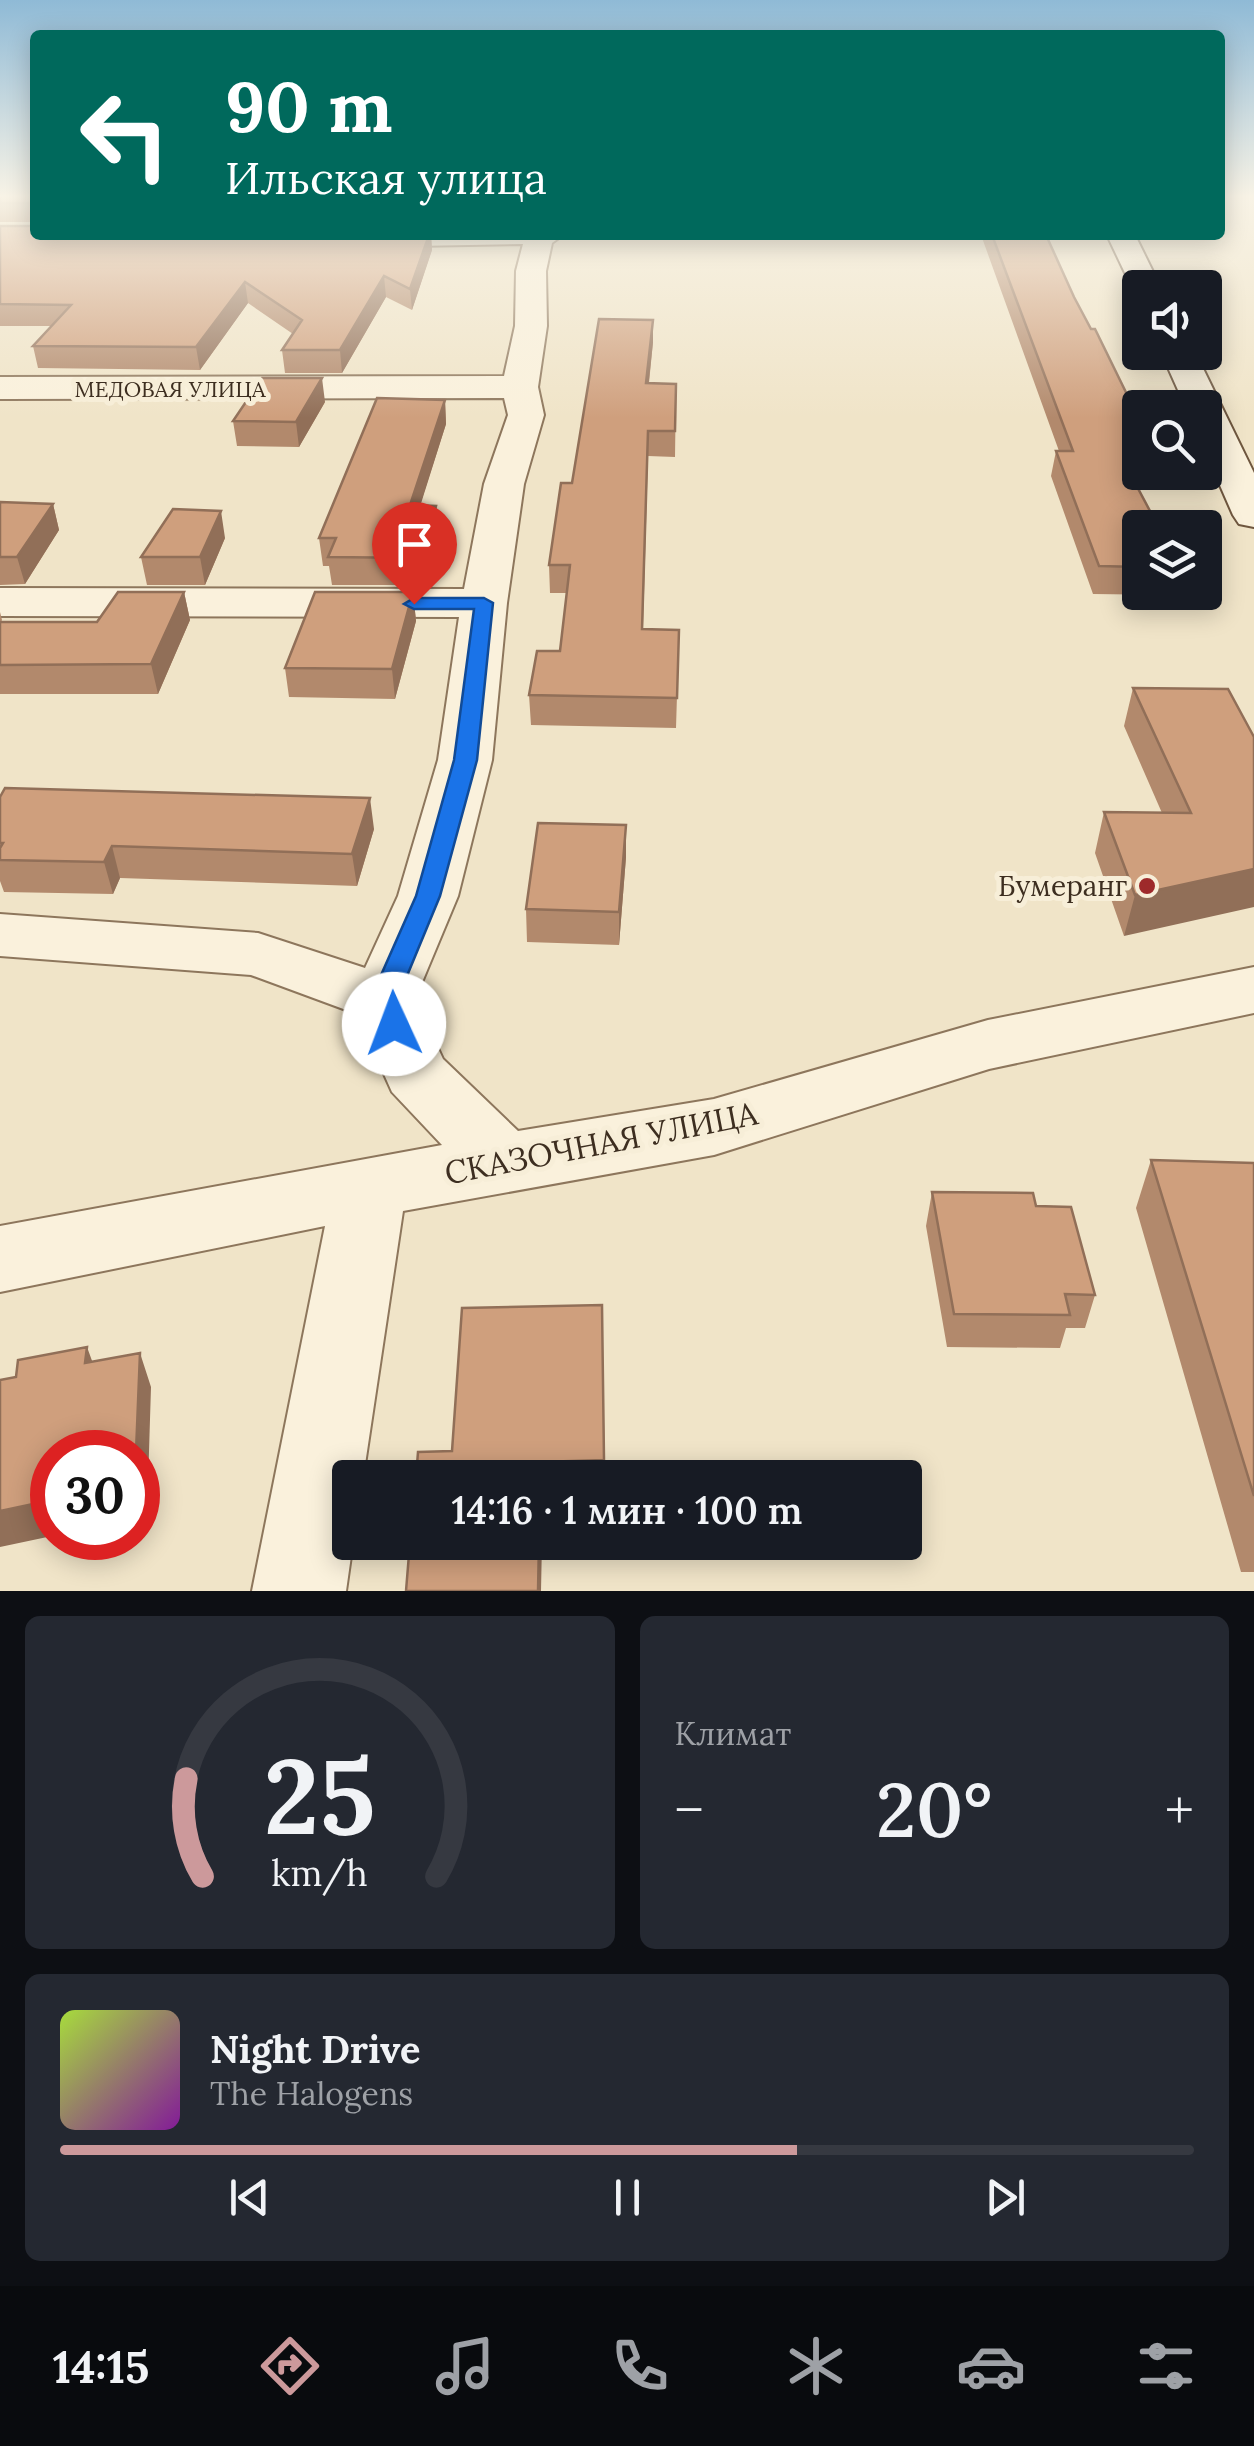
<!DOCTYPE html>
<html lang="ru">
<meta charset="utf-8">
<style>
:root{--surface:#171b24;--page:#242831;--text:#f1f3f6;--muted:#9ea1a6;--line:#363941;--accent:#cc999b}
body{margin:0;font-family:Lora,serif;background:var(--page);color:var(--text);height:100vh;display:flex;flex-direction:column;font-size:38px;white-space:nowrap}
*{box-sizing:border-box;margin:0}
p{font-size:32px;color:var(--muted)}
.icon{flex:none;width:55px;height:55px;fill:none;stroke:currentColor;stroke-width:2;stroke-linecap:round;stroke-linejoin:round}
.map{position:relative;height:1591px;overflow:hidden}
.side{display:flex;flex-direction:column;gap:25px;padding:25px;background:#0d0f14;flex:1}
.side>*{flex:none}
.banner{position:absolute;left:30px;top:30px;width:1195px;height:210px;border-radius:10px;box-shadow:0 5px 25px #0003;background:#00695c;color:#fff;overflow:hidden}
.tools{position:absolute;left:1122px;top:270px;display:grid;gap:20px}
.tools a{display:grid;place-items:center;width:100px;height:100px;border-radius:10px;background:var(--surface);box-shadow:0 5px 25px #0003;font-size:50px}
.speed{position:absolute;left:30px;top:1430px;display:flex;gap:20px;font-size:50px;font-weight:700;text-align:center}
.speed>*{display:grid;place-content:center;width:130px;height:130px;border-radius:50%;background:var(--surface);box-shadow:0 5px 25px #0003;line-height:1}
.speed .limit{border:15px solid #d22;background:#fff;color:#111}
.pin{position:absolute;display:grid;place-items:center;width:85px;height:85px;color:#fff;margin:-102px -42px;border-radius:50% 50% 50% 0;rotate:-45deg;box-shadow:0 0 10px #0007}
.pin .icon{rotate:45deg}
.me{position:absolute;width:110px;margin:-55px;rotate:358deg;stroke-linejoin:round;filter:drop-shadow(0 0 8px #0008)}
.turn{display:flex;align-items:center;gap:35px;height:210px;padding:0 30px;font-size:45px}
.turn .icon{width:130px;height:130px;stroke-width:2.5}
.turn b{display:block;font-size:70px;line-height:85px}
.big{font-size:75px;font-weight:600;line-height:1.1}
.side .card{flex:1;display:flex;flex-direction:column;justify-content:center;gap:15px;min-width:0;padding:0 35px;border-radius:15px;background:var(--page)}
.side .dial{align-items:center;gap:0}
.dial svg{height:260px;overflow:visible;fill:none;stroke:var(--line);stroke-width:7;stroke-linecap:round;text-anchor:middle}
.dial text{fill:var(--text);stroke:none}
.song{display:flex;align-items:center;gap:30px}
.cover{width:120px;height:120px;border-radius:15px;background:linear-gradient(135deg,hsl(80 70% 55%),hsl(290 70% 35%))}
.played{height:10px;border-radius:5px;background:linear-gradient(90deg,var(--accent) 65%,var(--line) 65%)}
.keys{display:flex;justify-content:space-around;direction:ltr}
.heat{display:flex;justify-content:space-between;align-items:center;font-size:55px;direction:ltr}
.side .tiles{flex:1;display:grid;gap:25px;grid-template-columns:1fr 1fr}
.card:last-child{grid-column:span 2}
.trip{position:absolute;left:332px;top:1460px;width:590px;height:100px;border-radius:10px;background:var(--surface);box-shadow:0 5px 25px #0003;font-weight:600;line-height:100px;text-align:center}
.tab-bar{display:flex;height:160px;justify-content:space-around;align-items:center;background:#090b0e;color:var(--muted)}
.tab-bar .icon{width:70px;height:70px}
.tab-bar .current{color:var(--accent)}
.tab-bar b{font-size:45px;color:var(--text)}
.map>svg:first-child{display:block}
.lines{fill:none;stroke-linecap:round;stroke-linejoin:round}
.minor-casing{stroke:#8d765c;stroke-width:4}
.secondary-casing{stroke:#6f573f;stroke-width:4}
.minor{fill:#faf1dc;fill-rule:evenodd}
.secondary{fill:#faf1dc;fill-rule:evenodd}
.wall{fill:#b2896c}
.shaded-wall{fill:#916f58}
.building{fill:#cf9f7d;stroke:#916f58;stroke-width:2.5}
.route{fill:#1a73e8;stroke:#114b97;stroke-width:2.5}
.poi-dot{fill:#9e2a2b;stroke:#f7eed8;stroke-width:4}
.labels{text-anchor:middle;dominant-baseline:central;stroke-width:10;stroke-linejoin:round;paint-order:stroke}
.far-street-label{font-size:22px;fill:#3d2e20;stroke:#f7eed8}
.poi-label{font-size:28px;fill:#3d2e20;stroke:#f7eed8;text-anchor:end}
.near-street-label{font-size:32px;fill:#3d2e20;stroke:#f7eed8}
</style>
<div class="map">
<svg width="1254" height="1591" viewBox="0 0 1254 1591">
<rect width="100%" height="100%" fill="#f0e4c8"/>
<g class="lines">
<g class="minor-casing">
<path id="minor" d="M347,235h216l-11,8 -6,28 1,55 -9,61 6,28 -20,69 -17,119 -15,157 -34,136 -43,103 28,60 75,72 196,-32 274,-79 266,-53v46l-265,56 -275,86 -311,56 -40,267h-13l3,64 -7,49h-94l73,-365 -325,66v-66l442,-81 -50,-53 -35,-78 -106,-39 -251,-19v-42l258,19 107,35 33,-72 40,-136 21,-143 -459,-1v-28l464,1 20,-105 24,-69 -4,-17 -504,1v-22l504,-1 11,-50 1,-55 7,-27 -165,3 -10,-2 -4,-6z"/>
</g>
<g class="secondary-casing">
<path id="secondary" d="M1107,235h28l26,53h-21v8l-5,-2z
M1161,352h34l59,121v54l-15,-3 -6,-9 -28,-64v-43h-19z"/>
</g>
<use href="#minor" class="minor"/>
<use href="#secondary" class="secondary"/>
</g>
<path class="wall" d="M0,196h35v26h-35z
M0,226l35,9h396l1,15 -20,60 -26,-13 -44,76h-57l-3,-23 11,-16 -45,-31 -48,67 -162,-2 -5,-22 18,-20h-51z
M981,235h65l28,62 66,124v51h18l-3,17 -17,-1 2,104h34l-1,3 -80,-1 -42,-118 5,-25h3z
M653,320v22l-4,41 27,1 -1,73 -27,-1 -5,173 36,1 -3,98 -145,-3 -2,-30 31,-44 7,-58h-17l-1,-28 23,-82z
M445,400l1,24 -26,81 19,27 -14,53h-93l-3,-19h-6l-4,-28z
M325,402l-26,45 -62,-1 -4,-25z
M0,503l53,1 6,26 -34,54 -25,1z
M225,538l-20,47h-58l-6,-28z
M184,592l6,28 -32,74h-158v-82l2,8 -1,2h96z
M413,592l3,29 -21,78 -106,-2 -4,-29z
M1133,688l121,49 -130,199 -29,-83 9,-41 58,1 -38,-87z
M0,797l374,32 -17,57 -237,-8 -7,16 -109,-2 -4,-11z
M626,825v32l-7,88 -92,-3 -1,-33z
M1151,1160l103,3v409h-13l-105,-364z
M932,1192l104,14 59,89 -10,33h-19l-6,20 -113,-1 -21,-121z
M602,1305l3,173h-189l36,-27z"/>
<path class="shaded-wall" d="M429,235h2l1,15 -20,60 -2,-21z
M384,276l2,21 -44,76 -2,-23z
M245,282l3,21 -48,67 -4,-23z
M653,320v22l-7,66v-25z
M322,378l3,24 -26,45 -3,-25z
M445,400l1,24 -34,108 -2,-27z
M53,504l6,26 -34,54 -8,-27z
M436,506l3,26 -14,53 -3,-27z
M221,511l4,27 -20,47 -5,-28z
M184,592l6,28 -32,74 -7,-30z
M413,592l3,29 -21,78 -3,-30z
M370,798l4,31 -17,57 -5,-32z
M626,825v32l-7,88v-33z
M112,846l8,32 -7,16 -9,-32z
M1254,869v38l-130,29 11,-41z
M87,1347l12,33 -14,-17z
M140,1353l11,34 -4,129 -9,2 -2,-66z
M52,1500v36l-52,11v-36z
M539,1542h3l-1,49h-3z"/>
<path class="building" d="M0,196h35v16l-4,-9h-31z
M35,224v11h394l-19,54 -26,-13 -44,74h-58l20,-30 -57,-38 -49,65 -163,-1 38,-41 -71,-1v-78h30z
M992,235h54l28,62 17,32h4l45,92v41h-16l35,66h-19v39l-41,-1 -43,-115h17z
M599,319l54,1 -7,63 30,1 -1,47h-27l-6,198 37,1 -2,68 -148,-3 8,-44h23l10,-86h-21l12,-82h11z
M262,378h60l-26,44 -63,-1z
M377,398l68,2 -35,105 26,1 -14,52 -94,-1 8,-19h-17z
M0,502l53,2 -36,53h-17z
M173,509l48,2 -21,46h-59z
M118,592h66l-33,72 -151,1v-43h97z
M315,592h98l-21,77 -107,-1z
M1133,688l95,1 26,48v132l-119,26 -31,-83 87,1z
M5,788l365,10 -18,56 -240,-8 -8,16 -104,-2v-12l3,-5h-3v-46z
M538,823l88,2 -7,87 -93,-3z
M1151,1160l103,3v333z
M932,1192l101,1 3,13 35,1 24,88 -30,-1 5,21 -116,-1z
M602,1305l2,155 -63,2v16h-125l2,-26 34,-1 10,-143z
M87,1347l-2,16 55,-10 -4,99h-84v48l-52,11v-131l16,-3 2,-17z
M410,1542h129l-1,49h-132z"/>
<linearGradient id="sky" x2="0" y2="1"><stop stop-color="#8fbad6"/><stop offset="0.47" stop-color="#f8f3e6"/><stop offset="1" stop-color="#f8f3e6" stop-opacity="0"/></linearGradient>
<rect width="1254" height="418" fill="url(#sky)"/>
<path class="route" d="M484,598l9,5 -16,157 -37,136 -43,104 11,24 -4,7h-20l-14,-31 46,-104 38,-136 20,-151h-60l-10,-5 10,-6z"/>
<circle class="poi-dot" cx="1147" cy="886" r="10"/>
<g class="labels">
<g class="far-street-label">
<text x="170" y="389">МЕДОВАЯ УЛИЦА</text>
</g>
<g class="poi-label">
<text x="1127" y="886">Бумеранг</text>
</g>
<g class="near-street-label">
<text transform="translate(601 1143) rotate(-11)">СКАЗОЧНАЯ УЛИЦА</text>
</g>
</g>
</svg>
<div class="tools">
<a><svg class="icon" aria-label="sound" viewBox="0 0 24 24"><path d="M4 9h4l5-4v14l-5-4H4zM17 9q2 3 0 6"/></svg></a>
<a><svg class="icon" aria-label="search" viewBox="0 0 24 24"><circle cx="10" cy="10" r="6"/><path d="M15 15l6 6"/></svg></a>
<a><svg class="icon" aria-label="layers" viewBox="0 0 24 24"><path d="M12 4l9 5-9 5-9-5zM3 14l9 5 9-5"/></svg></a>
</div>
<div class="speed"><div class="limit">30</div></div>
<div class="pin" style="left:414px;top:604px;background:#d93025"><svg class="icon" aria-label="arrive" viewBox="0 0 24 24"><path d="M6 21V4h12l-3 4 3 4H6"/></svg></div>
<svg class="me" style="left:394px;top:1024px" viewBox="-20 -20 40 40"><circle r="19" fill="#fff"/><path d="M0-13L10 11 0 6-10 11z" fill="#1a73e8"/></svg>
<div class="trip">14:16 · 1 мин · 100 m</div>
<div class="banner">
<div class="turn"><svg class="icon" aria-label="left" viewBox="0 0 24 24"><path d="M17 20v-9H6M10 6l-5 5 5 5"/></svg><div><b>90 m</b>Ильская улица</div></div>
</div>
</div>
<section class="side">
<div class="tiles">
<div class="card dial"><svg viewBox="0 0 100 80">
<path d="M14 69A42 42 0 1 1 86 69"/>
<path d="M14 69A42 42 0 0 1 9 39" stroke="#cc999b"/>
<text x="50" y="56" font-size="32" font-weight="700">25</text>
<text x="50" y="72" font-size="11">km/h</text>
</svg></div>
<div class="card"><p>Климат</p>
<div class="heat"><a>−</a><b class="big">20°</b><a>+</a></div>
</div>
<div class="card">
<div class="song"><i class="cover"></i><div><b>Night Drive</b><p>The Halogens</p></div></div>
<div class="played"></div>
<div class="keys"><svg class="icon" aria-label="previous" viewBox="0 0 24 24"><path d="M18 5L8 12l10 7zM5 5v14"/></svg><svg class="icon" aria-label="pause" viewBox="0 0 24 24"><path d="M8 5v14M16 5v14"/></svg><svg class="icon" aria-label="next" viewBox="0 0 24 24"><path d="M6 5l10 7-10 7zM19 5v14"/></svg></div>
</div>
</div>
</section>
<nav class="tab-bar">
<b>14:15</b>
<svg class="icon current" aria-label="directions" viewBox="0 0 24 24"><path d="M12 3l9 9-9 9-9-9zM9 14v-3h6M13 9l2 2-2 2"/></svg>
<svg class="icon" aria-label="music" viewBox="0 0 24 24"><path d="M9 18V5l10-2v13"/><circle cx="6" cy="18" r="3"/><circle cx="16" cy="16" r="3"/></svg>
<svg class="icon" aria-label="phone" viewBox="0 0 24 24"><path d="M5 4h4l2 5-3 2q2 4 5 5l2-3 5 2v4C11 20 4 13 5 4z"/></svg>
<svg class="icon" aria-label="climate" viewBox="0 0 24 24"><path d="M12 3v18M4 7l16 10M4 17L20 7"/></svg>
<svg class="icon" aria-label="car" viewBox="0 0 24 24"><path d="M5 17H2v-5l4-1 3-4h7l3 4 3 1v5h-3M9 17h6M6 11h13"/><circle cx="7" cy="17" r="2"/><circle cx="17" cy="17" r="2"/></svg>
<svg class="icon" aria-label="filters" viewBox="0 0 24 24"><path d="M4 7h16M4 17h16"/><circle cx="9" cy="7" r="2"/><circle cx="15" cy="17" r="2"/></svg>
</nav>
